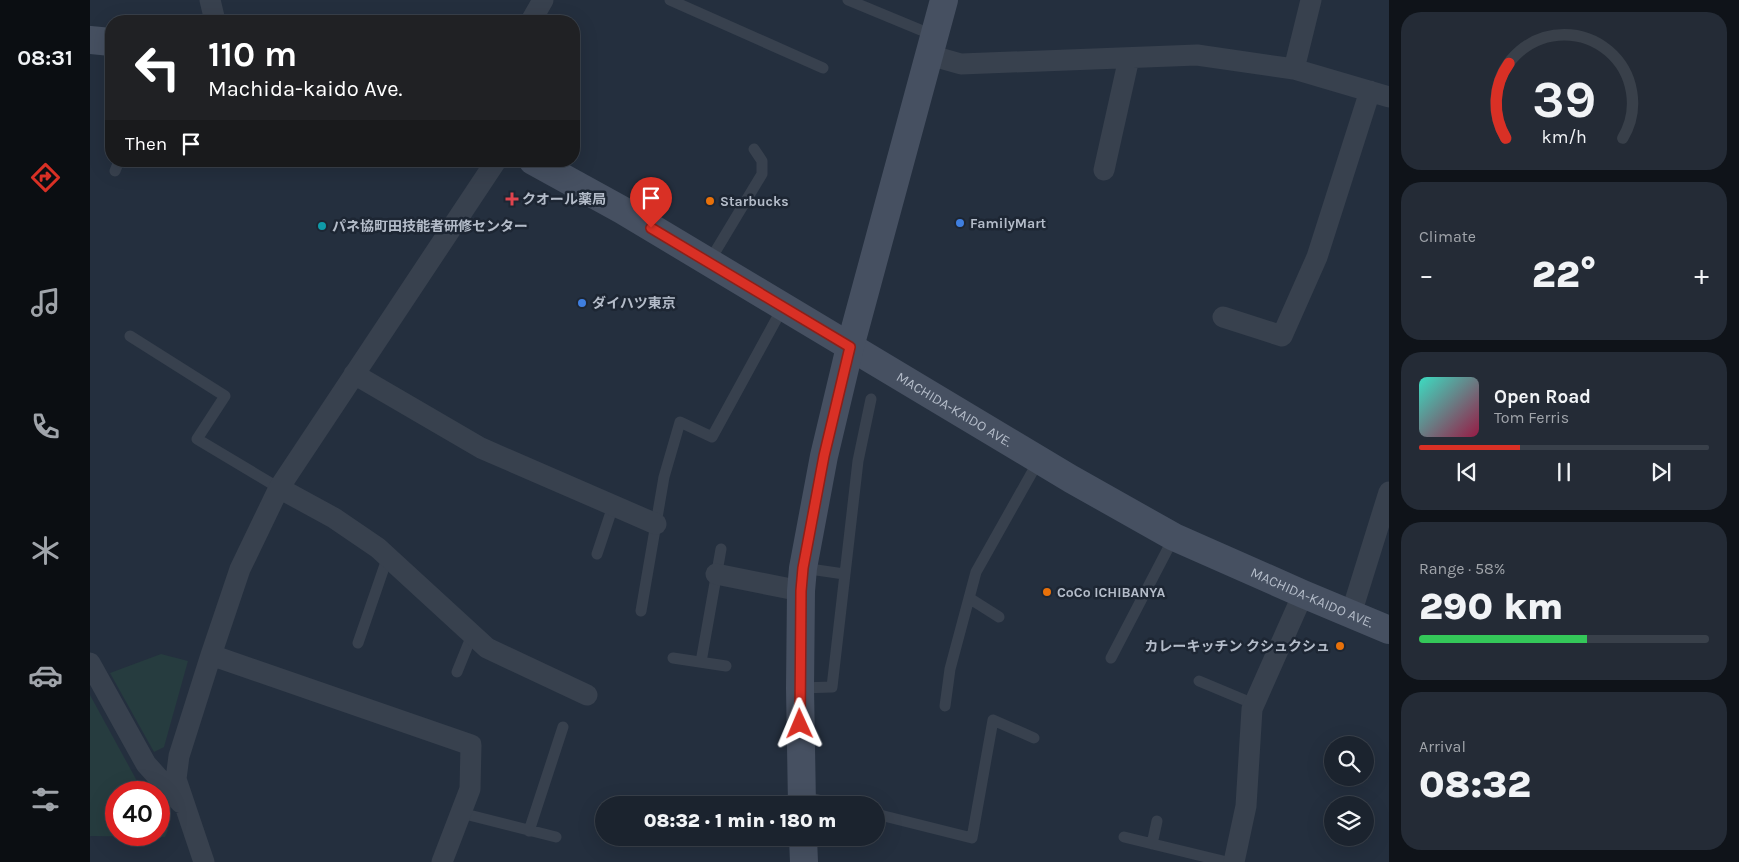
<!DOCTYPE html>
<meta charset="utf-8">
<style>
:root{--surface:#1b232e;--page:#242b36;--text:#f1f3f6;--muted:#a0a4aa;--line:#39404a;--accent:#d93025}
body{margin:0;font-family:Karla,"Noto Sans JP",sans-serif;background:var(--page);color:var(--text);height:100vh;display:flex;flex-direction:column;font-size:19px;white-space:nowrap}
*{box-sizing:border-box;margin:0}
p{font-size:16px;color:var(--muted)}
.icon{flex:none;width:28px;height:28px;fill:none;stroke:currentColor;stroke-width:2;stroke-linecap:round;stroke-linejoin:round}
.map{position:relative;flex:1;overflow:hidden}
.side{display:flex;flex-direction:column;gap:12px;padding:12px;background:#0f1319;width:350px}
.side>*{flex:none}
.banner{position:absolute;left:15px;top:15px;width:475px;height:152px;border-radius:20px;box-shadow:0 5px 20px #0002,0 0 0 1px var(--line);background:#202124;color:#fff;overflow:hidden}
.fabs{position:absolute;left:1234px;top:736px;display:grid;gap:10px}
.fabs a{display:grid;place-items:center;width:50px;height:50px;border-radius:50%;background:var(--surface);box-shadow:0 5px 20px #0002,0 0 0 1px var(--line);font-size:25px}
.speed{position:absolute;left:15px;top:781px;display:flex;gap:10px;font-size:25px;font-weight:700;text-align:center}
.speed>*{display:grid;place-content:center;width:65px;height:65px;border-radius:50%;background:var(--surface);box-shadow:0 5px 20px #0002,0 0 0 1px var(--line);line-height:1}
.speed .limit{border:8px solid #d22;background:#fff;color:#111}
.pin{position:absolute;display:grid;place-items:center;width:42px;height:42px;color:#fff;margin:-51px -21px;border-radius:50% 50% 50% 0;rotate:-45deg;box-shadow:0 0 5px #0007}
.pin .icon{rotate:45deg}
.me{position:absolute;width:55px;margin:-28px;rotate:359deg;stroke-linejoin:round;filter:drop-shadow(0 0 4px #0008)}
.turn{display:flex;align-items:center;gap:18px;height:105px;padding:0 20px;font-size:22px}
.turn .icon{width:65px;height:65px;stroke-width:2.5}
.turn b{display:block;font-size:35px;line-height:42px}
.then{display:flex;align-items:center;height:48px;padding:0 20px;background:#0003;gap:10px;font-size:19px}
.big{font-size:38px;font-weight:800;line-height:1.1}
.side .widget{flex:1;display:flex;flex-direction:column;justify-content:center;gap:8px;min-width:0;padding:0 18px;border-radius:20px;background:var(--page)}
.side .dial{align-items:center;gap:0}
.dial svg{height:130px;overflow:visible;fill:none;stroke:var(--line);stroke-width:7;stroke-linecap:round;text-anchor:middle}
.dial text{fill:var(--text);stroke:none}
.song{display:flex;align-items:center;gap:15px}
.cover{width:60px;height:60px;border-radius:8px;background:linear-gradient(135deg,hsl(170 70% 55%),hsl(340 70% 35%))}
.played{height:5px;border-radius:2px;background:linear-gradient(90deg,var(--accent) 35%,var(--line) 35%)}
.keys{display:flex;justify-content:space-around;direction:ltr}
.heat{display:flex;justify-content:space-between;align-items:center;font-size:28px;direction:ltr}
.charge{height:8px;border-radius:4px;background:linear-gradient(90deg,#34c759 58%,var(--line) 0)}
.trip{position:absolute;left:505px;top:796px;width:290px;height:50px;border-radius:25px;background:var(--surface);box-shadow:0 5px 20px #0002,0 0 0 1px var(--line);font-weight:800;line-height:50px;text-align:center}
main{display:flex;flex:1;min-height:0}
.tab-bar{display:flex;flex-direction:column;width:90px;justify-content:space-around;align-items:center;background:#0b0e12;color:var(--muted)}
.tab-bar .icon{width:35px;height:35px}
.tab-bar .selected{color:var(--accent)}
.tab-bar b{font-size:22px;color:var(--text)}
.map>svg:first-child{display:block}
.green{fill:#263c3f}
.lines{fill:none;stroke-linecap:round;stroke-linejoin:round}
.lane{stroke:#38414e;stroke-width:11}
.street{stroke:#38414e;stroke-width:21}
.secondary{stroke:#465061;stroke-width:28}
.route-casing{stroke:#8d1f18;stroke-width:12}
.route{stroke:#d93025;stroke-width:9}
.health-dot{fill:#e0444e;stroke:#1d2633;stroke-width:2}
.food-dot{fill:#e8710a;stroke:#1d2633;stroke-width:2}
.shop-dot{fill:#3f7fe0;stroke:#1d2633;stroke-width:2}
.culture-dot{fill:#0f9aa8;stroke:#1d2633;stroke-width:2}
.labels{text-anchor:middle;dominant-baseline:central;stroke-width:5;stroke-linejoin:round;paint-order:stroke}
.poi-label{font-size:14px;font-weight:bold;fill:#b4bcc9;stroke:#1d2633;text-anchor:start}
.street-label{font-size:14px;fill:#b4bcc9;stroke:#1d2633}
</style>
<main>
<nav class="tab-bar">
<b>08:31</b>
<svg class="icon selected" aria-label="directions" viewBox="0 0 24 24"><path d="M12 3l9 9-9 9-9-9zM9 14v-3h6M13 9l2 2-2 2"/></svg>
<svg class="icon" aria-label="music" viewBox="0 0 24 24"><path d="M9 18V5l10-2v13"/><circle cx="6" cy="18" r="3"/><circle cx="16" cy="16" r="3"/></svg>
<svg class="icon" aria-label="phone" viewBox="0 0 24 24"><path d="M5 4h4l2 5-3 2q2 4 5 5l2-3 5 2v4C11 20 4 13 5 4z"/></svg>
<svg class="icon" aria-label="climate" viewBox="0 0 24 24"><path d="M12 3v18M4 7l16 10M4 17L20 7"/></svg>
<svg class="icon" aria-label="car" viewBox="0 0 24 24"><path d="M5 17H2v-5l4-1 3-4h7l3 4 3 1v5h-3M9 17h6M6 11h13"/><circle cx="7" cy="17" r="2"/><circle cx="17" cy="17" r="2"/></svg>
<svg class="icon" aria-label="filters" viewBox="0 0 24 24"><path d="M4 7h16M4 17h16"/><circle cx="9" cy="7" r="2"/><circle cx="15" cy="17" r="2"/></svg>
</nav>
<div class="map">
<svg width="1299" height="862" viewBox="0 0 1299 862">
<rect width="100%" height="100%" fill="#242f3e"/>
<path class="green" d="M71,654l27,7 -24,86 -10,5 -44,-79z
M0,695l53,97h-27v43h43v-17l9,12 -3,7 -75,-1z"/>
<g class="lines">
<path class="lane" d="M580,0l153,68
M758,0l87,36
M25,171l4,-10
M619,262l53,-88v-13l-8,-12
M40,336l95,60 -28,43 82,49
M507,554l16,-48
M713,568l41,6
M879,598l30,19
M551,611l23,-134 16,-55 32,15 71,-130
M268,643l30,-87
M583,658l53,8
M1021,658l63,-121
M611,662l20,-113
M367,672l15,-37
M1109,681l55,23
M710,688l32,-1 26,-226 13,-62
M855,706l5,-37 26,-97 63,-112
M712,796l37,9
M371,813l95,24
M786,814l96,24 21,-118 41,18
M439,831l34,-104
M1034,837l103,25
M1062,844l5,-23"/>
<path class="street" d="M120,0l5,21
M441,21l12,-21
M839,55l32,9 236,-9 97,14 95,28
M1204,69l17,-69
M1014,170l25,-112
M1133,317l59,19 35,-79 53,-166
M264,374l127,74 175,76
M189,488l55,30 44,30 109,100 100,47
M626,574l85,17
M1261,614l38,-122
M121,655l260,90 -1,44 -28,73
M0,663l56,101 35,39
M114,862l-28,-83 3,-23 32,-101 29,-86 39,-81 217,-327
M1144,862l12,-56 6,-97 51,-115"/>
<g class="secondary">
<path d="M0,40l21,2"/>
<path id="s1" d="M443,161l89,49 449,269 103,58 129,57 86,36"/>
<path d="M712,805l-2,-117 1,-97 2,-23 21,-112 26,-109 94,-347"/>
<path d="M713,838l1,24"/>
</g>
</g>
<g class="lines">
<g class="route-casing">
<path id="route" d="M561,228l199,119 -26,109 -21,112 -2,23 -1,133"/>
</g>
<use href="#route" class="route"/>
</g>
<path class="health-dot" d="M419.5 191.5h5v5h5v5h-5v5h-5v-5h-5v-5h5z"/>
<g class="food-dot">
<circle cx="620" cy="201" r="5"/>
<circle cx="957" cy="592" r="5"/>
<circle cx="1250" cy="646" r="5"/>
</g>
<g class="shop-dot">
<circle cx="870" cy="223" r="5"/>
<circle cx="492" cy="303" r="5"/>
</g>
<circle class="culture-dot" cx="232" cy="226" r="5"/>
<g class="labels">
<g class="poi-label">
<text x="432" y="199">クオール薬局</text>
<text x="630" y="201">Starbucks</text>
<text x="880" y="223">FamilyMart</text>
<text x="242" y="226">パネ協町田技能者研修センター</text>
<text x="502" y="303">ダイハツ東京</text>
<text x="967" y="592">CoCo ICHIBANYA</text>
<text x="1240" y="646" text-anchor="end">カレーキッチン クシュクシュ</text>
</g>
<g class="street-label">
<text stroke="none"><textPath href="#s1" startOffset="489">MACHIDA-KAIDO AVE.</textPath></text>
<text stroke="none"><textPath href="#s1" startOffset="894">MACHIDA-KAIDO AVE.</textPath></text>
</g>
</g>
</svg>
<div class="fabs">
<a><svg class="icon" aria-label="search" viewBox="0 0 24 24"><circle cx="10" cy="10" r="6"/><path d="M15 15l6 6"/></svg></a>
<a><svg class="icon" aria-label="layers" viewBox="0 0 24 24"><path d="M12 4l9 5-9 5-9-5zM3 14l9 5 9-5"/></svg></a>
</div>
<div class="speed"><div class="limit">40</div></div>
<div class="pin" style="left:561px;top:228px;background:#d93025"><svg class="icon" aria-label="arrive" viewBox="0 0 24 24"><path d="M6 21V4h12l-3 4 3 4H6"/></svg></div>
<svg class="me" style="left:710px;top:724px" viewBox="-20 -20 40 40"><path d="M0-17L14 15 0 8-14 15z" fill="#d93025" stroke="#fff" stroke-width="4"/></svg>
<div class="trip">08:32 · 1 min · 180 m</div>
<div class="banner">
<div class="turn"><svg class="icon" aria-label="left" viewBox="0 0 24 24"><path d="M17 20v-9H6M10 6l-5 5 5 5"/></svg><div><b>110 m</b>Machida-kaido Ave.</div></div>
<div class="then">Then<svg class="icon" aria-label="arrive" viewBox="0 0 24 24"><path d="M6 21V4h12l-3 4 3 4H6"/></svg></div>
</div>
</div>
<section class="side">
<div class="widget dial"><svg viewBox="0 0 100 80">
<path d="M14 69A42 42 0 1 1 86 69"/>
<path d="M14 69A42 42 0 0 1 16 23" stroke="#d93025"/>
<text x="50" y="56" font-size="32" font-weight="700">39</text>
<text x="50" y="72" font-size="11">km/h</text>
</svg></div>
<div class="widget"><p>Climate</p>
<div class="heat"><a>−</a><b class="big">22°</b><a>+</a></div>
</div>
<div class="widget">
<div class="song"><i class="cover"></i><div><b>Open Road</b><p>Tom Ferris</p></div></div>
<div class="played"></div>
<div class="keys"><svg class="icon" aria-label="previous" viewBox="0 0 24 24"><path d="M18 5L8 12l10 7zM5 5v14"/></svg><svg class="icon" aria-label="pause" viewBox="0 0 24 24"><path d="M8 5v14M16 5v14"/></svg><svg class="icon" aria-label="next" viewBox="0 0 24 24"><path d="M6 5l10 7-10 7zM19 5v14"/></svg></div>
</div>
<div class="widget"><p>Range · 58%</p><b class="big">290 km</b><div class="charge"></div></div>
<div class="widget"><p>Arrival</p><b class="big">08:32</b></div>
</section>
</main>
